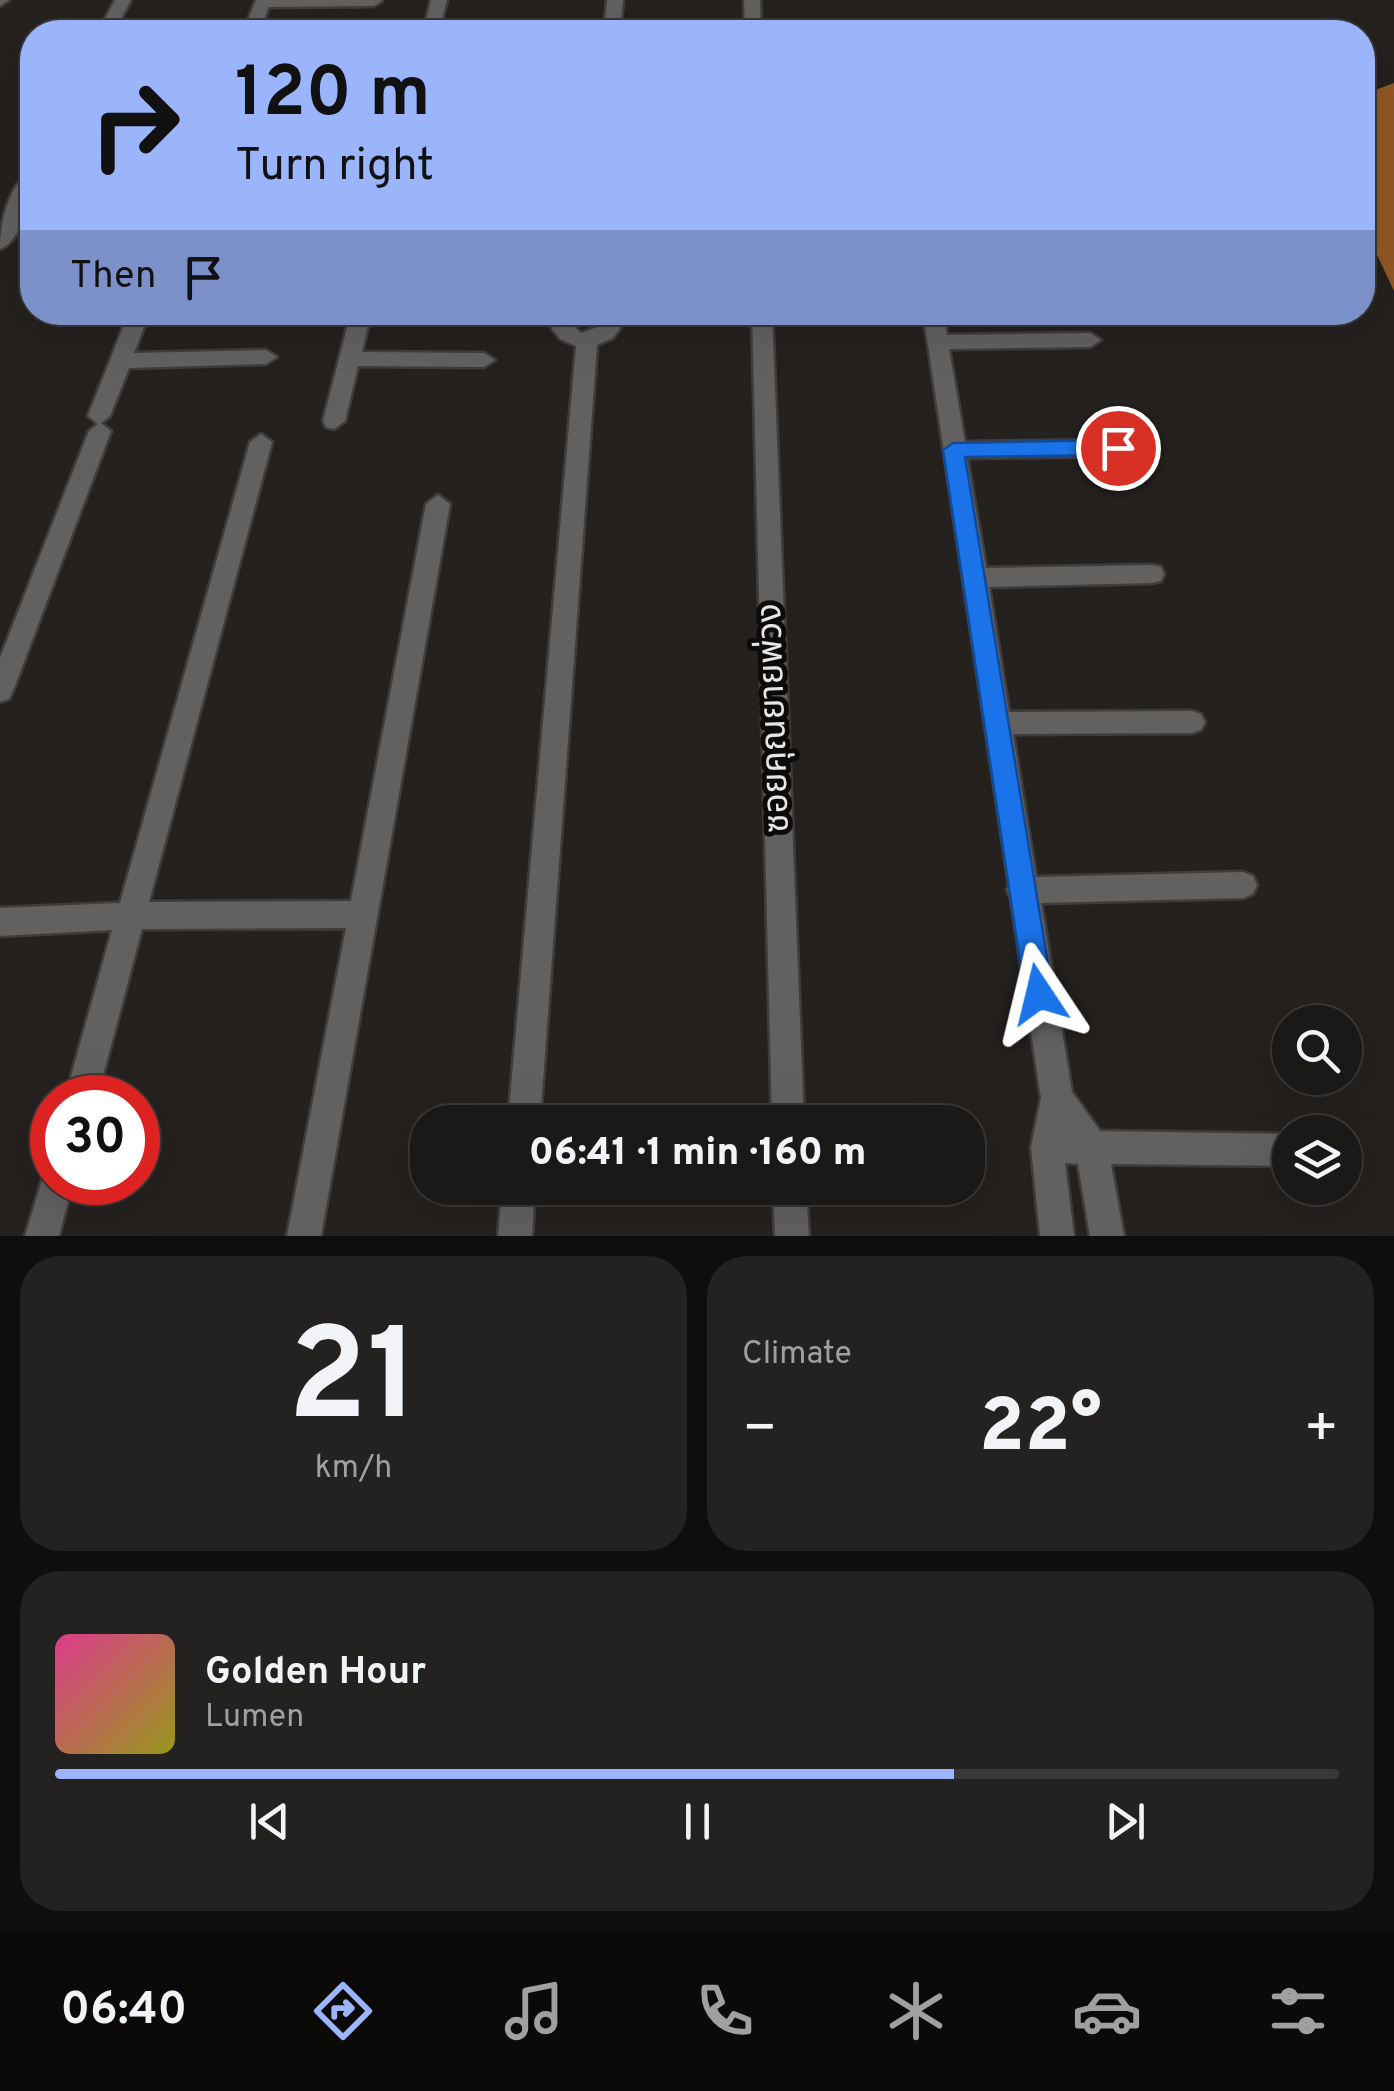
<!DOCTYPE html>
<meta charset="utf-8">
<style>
:root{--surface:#1b1917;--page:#242220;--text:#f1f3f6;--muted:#a0a0a1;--line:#393836;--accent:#9bb5fd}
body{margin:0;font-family:Overpass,"Noto Sans Thai",sans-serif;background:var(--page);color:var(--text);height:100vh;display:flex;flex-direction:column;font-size:38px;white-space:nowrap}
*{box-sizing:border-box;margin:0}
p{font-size:32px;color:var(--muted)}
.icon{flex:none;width:55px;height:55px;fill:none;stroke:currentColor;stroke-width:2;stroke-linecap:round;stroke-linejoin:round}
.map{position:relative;height:1236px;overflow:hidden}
.panel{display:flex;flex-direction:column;gap:20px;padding:20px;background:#0f0e0d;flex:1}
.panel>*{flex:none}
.top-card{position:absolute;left:20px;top:20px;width:1355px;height:305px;border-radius:40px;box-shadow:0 10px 40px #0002,0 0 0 2px var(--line);background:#9bb5fd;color:#111;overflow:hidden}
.tools{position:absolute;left:1272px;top:1005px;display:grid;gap:20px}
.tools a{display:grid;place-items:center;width:90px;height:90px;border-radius:50%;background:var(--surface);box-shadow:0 10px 40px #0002,0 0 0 2px var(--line);font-size:50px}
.speed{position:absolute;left:30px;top:1075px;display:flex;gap:20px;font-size:50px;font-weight:700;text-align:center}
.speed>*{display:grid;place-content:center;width:130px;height:130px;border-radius:50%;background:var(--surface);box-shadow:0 10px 40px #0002,0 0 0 2px var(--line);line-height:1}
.speed .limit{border:15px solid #d22;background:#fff;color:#111}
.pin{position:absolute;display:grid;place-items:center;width:85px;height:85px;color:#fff;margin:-42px;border:5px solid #fff;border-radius:50%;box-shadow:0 2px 10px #0007}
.me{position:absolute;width:110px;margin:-55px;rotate:350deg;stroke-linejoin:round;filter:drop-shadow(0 0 8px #0008)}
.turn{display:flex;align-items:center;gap:35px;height:210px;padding:0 50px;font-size:45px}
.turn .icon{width:130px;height:130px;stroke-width:2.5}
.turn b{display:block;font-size:70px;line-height:85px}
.then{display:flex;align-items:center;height:95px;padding:0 50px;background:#0003;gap:20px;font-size:38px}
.big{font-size:75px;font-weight:800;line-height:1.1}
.panel .widget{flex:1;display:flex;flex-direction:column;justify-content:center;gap:15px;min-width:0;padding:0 35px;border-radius:40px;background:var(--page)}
.panel .dial{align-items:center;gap:0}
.dial b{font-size:130px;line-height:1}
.song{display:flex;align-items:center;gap:30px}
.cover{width:120px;height:120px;border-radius:15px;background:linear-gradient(135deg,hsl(330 70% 55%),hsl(60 70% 35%))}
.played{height:10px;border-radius:5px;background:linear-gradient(90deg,var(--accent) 70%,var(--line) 70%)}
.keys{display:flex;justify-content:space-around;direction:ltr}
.heat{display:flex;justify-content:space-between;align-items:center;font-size:55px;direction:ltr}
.panel .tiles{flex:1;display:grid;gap:20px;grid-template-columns:1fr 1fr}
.widget:last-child{grid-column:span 2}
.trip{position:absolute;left:410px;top:1105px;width:575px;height:100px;border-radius:40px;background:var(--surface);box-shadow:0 10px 40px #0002,0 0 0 2px var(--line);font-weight:800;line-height:100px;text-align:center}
.dock{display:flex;height:160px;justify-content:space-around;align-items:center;background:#0b0a09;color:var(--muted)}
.dock .icon{width:70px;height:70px}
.dock .selected{color:var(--accent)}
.dock b{font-size:45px;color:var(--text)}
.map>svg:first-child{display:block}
.water{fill:#915825}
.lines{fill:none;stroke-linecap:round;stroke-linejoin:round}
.street-casing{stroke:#3f3d3b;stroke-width:5}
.street{fill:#636160;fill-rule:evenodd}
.route{fill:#1a73e8;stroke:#114b97;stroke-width:2.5}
.labels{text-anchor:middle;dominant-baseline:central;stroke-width:10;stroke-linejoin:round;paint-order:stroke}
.street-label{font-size:35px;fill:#e8e6e5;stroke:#0c0b0a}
</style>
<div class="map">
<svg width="1394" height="1236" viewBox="0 0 1394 1236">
<rect width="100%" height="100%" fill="#24211f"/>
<path class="water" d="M1394,83v208l-31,-66 -1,-130z"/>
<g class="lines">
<g class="street-casing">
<path id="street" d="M0,0h9l-9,6z
M115,0h16l-17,32h-16z
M256,0h125l1,1 -8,5 -105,1 -10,25h-16z
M431,0h16l-8,32h-16z
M607,0h16l-3,32h-16z
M744,0h16l1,32h-16z
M32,172c1,22 -9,68 -32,77 0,-23 8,-67 32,-77z
M129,312h21l-16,41 132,-3 11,7 -11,7 -137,4 -19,48 -9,7 10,8 -98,260 -4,8 -9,3v-44l89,-227 9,-7 -10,-8z
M351,312h20l-9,40 122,1 11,7 -11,7 -126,-1 -13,55 -11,8 -8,-2 -3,-6z
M559,312h23l-10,12 9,9 19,-7 -7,-14h21l7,15 -8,11 -16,7 -57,777h-32l68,-776 -16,-7 -8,-10z
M752,312h20l32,810h-32z
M923,312h20l4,23 143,-2 11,7 -11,7 -141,2 16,93 153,-2 11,8 -11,8 -151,2 19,110 166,-3 9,2 3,7 -3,7 -9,2 -163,4 20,125 183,-1 9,3 4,8 -4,8 -9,3 -179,1 23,143 207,-5 10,4 4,9 -4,9 -10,4 -202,5 31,189 28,39 190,3v32l-179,-2 13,72h-34l-12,-72 -13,-1 9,73h-34l-9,-89 10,-49 -30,-199 -4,-9 2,-5z
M261,434l11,8 -123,460 202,-1 75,-397 12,-9 12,9 -129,732h-34l59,-308 -204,1 -45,169h-32l47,-168 -112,6v-28l120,-5 130,-461z
M52,1167v15h21l-14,54h-34l20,-66z
M502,1188h33l-3,48h-34z
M773,1188h33l3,48h-34z"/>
</g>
<use href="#street" class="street"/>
</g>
<path class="route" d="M1118,440l11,8 -11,7 -153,2 88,537 -4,9 -10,4 -10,-4 -4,-9 -82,-544 10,-7z"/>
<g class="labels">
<g class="street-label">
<text transform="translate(775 718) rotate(-92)">ซอยคุณยายพ่วง</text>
</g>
</g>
</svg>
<div class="tools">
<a><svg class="icon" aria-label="search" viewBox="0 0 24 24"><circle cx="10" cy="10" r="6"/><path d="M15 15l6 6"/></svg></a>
<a><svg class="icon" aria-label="layers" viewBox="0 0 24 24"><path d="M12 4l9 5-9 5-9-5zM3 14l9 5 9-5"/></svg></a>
</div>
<div class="speed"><div class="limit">30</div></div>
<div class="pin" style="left:1118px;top:448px;background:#d93025"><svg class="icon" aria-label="arrive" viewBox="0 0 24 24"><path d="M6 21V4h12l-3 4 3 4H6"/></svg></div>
<svg class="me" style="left:1039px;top:994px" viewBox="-20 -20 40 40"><path d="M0-17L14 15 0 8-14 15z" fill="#1a73e8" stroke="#fff" stroke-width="4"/></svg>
<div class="trip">06:41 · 1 min · 160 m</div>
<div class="top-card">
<div class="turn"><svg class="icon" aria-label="right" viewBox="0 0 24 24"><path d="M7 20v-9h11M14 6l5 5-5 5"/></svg><div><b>120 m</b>Turn right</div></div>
<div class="then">Then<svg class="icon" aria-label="arrive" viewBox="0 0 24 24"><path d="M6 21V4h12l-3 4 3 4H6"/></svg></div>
</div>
</div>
<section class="panel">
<div class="tiles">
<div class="widget dial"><b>21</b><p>km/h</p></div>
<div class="widget"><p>Climate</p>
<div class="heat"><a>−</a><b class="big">22°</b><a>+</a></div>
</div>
<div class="widget">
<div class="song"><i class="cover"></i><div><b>Golden Hour</b><p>Lumen</p></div></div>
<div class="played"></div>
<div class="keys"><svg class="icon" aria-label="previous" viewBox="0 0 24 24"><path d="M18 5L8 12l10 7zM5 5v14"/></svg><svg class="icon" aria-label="pause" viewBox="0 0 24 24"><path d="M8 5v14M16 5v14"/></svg><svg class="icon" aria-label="next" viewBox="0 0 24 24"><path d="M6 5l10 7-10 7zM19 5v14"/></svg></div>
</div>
</div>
</section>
<nav class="dock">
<b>06:40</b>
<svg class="icon selected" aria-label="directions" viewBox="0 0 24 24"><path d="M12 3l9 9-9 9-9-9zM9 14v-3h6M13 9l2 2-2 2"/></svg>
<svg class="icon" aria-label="music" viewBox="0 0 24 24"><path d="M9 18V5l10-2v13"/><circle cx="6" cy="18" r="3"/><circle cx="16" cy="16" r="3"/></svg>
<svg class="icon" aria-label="phone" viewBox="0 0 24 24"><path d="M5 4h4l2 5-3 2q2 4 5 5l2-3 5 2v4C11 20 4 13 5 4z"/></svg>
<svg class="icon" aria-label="climate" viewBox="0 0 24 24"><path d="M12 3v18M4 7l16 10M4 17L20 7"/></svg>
<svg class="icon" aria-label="car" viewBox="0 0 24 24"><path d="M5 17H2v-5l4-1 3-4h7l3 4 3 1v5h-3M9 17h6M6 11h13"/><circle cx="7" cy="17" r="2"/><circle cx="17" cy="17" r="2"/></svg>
<svg class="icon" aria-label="filters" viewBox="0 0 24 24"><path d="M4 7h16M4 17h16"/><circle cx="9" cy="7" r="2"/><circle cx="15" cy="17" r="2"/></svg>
</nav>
